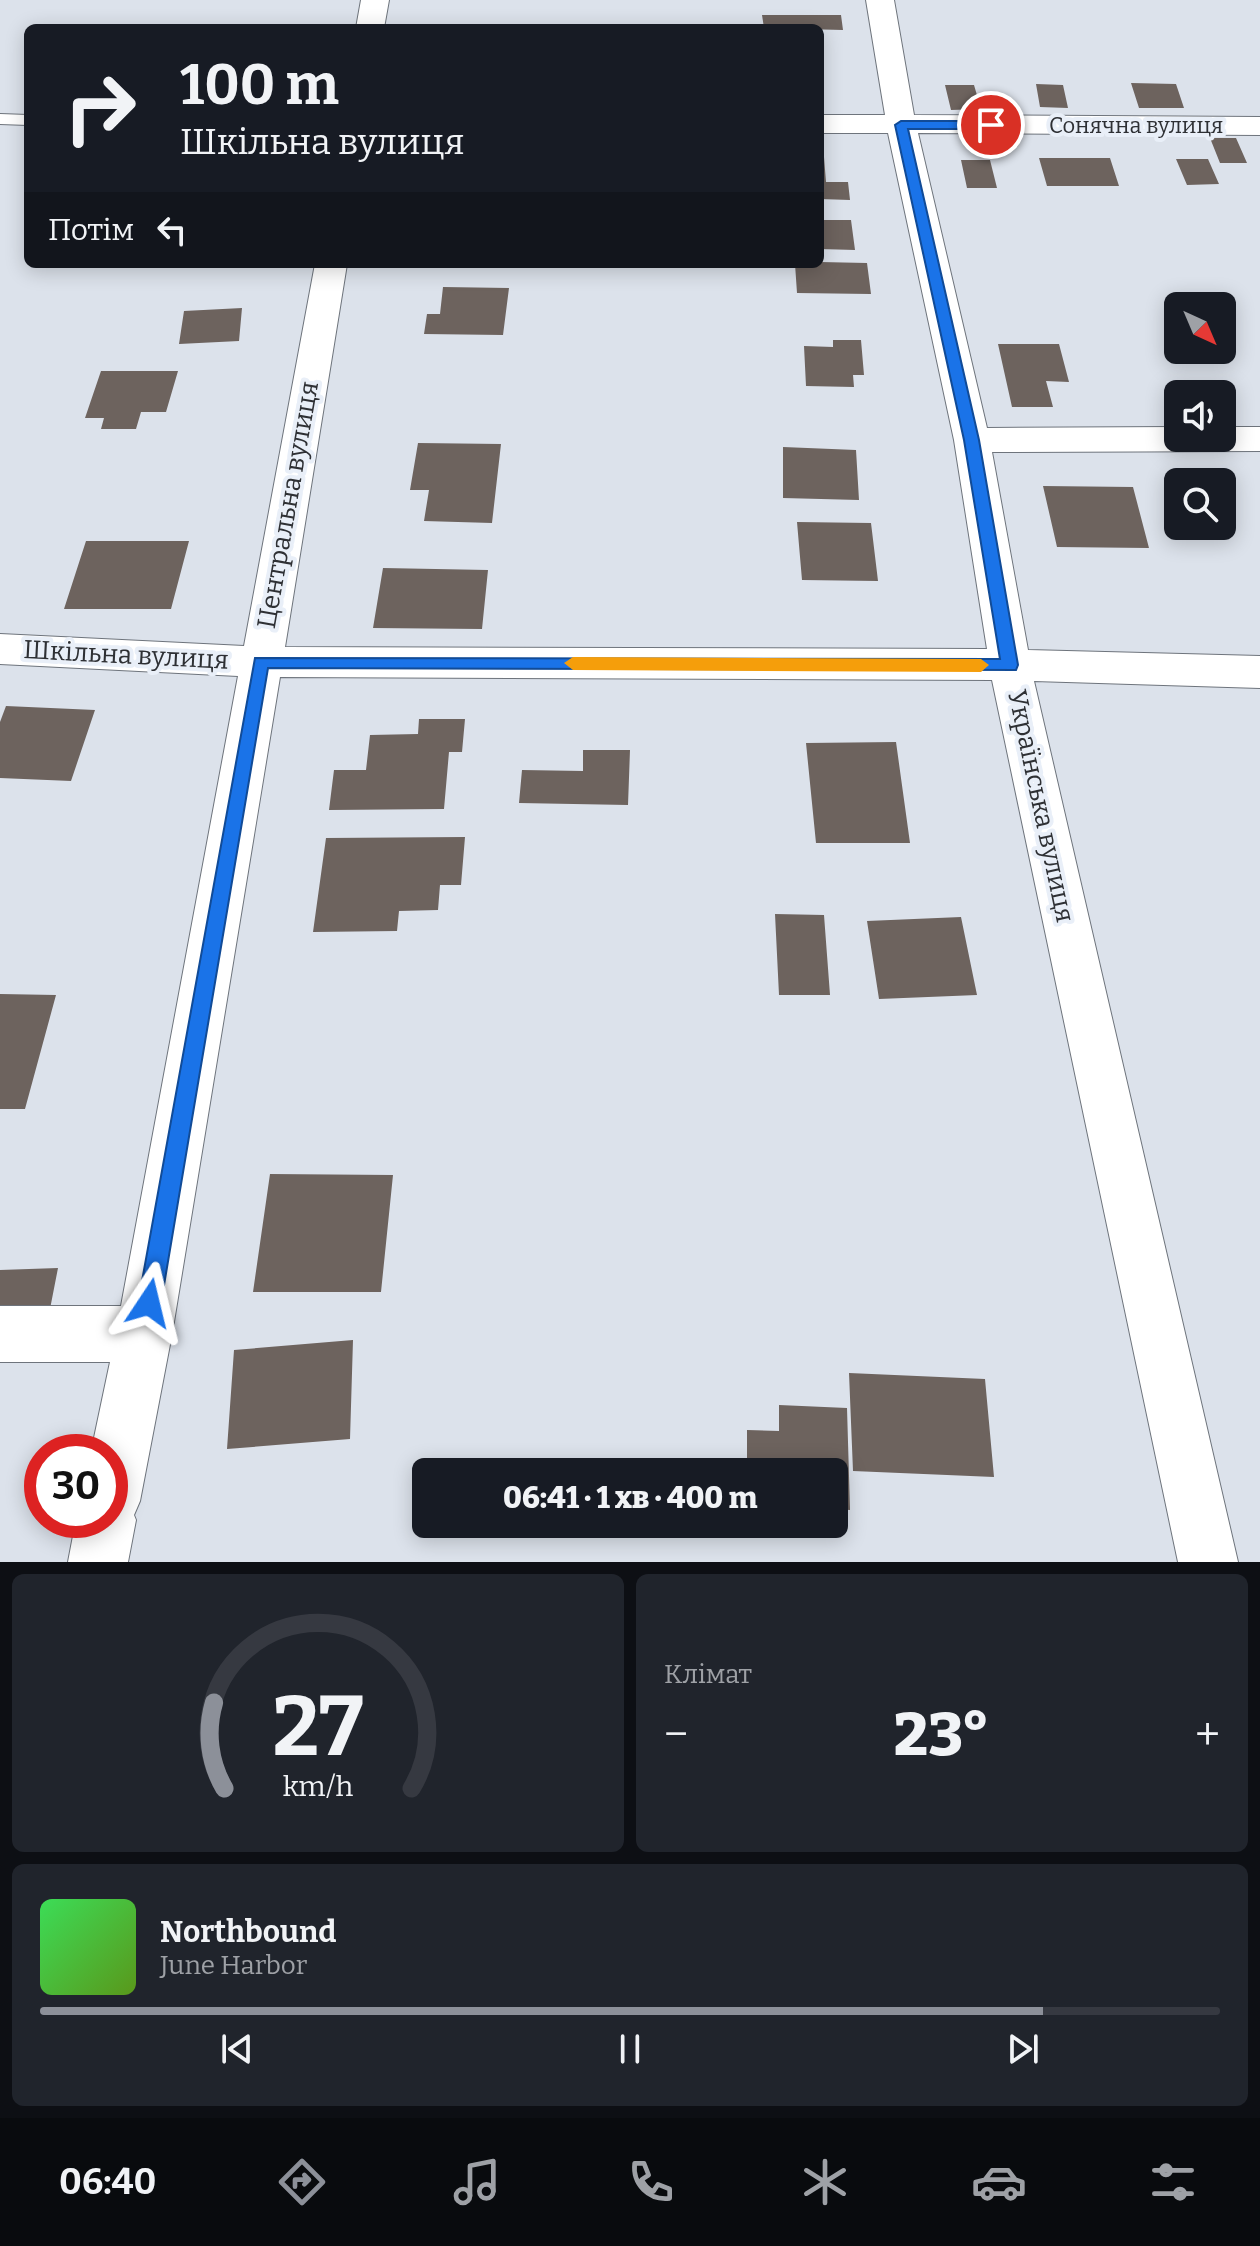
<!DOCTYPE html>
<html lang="uk">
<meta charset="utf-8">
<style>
:root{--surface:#171b24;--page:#20242c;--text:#f1f3f6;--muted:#9ea1a6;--line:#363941;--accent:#8c9099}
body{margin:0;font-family:Bitter,serif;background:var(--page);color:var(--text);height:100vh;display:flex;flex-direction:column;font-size:30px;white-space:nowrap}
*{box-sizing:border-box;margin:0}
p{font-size:26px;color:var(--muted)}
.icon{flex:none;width:44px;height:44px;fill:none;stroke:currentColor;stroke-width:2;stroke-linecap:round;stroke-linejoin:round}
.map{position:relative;height:1562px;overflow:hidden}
.drawer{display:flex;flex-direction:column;gap:12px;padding:12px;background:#0d0f14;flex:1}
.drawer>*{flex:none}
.top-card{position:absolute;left:24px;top:24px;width:800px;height:244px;border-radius:12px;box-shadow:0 4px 20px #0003;background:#171b24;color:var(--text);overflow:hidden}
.needle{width:52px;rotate:136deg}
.fabs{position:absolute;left:1164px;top:292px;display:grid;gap:16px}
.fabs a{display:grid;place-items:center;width:72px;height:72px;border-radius:12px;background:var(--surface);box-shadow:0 4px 20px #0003;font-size:40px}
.speed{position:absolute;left:24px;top:1434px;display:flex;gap:16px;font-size:40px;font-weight:700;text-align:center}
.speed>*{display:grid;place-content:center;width:104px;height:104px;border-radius:50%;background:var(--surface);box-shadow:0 4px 20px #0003;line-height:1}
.speed .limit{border:12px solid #d22;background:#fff;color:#111}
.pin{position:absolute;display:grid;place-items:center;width:68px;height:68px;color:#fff;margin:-34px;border:4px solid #fff;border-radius:50%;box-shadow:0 2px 8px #0007}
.me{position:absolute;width:88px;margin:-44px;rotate:10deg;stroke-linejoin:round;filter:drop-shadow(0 0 6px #0008)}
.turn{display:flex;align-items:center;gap:28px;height:168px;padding:0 24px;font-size:36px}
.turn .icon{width:104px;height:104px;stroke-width:2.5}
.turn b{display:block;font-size:56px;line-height:68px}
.then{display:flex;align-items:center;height:76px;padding:0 24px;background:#0003;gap:16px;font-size:30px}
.big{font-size:60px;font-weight:800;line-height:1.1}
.drawer .tile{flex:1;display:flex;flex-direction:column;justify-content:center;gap:12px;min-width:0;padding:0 28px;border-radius:12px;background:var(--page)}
.drawer .dial{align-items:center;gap:0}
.dial svg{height:208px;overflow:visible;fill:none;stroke:var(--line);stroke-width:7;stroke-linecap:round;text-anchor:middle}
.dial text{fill:var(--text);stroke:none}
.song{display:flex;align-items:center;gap:24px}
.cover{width:96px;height:96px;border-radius:12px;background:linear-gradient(135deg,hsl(130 70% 55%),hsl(90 70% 35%))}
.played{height:8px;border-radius:4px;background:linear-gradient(90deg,var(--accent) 85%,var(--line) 85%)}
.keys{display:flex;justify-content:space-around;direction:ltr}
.heat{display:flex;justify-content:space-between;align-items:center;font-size:44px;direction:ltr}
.drawer .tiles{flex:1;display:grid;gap:12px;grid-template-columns:1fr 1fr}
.tile:last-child{grid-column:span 2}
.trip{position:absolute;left:412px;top:1458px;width:436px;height:80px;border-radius:12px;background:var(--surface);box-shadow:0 4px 20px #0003;font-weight:800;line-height:80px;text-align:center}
.dock{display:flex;height:128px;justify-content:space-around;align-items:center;background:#090b0e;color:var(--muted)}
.dock .icon{width:56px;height:56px}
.dock .current{color:var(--accent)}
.dock b{font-size:36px;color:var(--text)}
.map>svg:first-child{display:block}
.building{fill:#6d635e}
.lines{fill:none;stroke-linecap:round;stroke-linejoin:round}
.lane-casing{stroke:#6e747c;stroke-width:2}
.street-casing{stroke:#6e747c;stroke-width:2}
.lane{fill:#fff;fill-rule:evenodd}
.street{fill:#fff;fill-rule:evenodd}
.route{fill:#1a73e8;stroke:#114b97;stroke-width:2}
.slow{fill:#f59e0b}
.labels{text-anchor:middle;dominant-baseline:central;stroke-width:8;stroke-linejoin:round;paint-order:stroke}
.far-street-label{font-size:22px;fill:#2e3034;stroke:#e9eff8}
.street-label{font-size:26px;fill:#2e3034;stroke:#e9eff8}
</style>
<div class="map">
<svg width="1260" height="1562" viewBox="0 0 1260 1562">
<rect width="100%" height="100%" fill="#dce2eb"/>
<path class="building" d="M762,15h79l2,15 -79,-2z
M1131,83l45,1 8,24h-45z
M1036,84l27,1 5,23 -28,-1z
M945,85h29l7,24 -30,1z
M1210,138h26l11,25h-27z
M820,157h4l2,25h22l2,18 -30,-1z
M1039,158h71l9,28h-72z
M1176,159h32l11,25 -32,1z
M961,160h29l7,28h-30z
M820,220h31l4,30 -35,-1z
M820,262l47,1 4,31 -74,-1 -2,-29z
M443,287l66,1 -6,47 -79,-1 3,-20h13z
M242,308l-3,33 -60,3 5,-33z
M833,340h28l3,35h-11l1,12 -48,-1 -2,-40 29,1z
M998,344h61l10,38 -23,-1 7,26h-41z
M101,371h77l-12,41h-25l-5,17h-35l3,-11h-19z
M418,443l83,1 -9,79 -68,-2 5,-31h-19z
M783,447l73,3 3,50 -76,-2z
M1043,486l90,1 16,61 -92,-1z
M797,522l74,1 7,58 -76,-1z
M86,541h103l-18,68h-107z
M383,568l105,2 -6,59 -109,-1z
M6,706l89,4 -24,71 -71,-3v-56z
M419,719h46l-3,33h-13l-5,57 -115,1 5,-40h32l4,-35 48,-1z
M896,742l14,101h-94l-10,-100z
M583,750h47l-2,55 -109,-2 3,-33 61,1z
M465,837l-4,48h-21l-2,25 -39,1 -2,20 -84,1 13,-94z
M775,914l49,1 6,80h-51z
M961,917l16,78 -98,4 -12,-78z
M0,994l56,1 -31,114h-25z
M270,1174l123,1 -12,117h-128z
M58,1268l-8,41 -50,2v-41z
M353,1340l-3,99 -123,10 7,-99z
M849,1373l136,6 9,98 -141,-6z
M779,1405l68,3 3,102 -16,-1v-37h-87v-42l32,1z"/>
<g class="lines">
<g class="lane-casing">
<path id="lane" d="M0,114l28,1v10l-28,-1z"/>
</g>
<g class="street-casing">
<path id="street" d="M361,0h28l-5,28h-28z
M866,0h28l20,115 346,2v18l-342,-2 69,295 191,-1v11h44v-11h38v24l-268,1 36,198 232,6v32l-226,-7 204,881h-60l-186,-882 -712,-3 -108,657 -32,167 -6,14 2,5 -8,42h-60l8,-42h34v-68h-19l19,-90h-110v-56h121l117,-630 -238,-12v-30l244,12 71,-382h32l-62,383 702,2 -33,-209 -66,-307h-68v-18h65z"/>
</g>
<use href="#lane" class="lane"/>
<use href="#street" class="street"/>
</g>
<path class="route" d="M901,121h90l6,4 -6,4h-83l71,311 39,225 -2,5 -748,-2 -107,635 -4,8 -8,4 -8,-4 -3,-8 117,-645 745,1 -36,-219 -69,-315z"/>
<path class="slow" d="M573,657l408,2 8,6 -8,7 -408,-2 -9,-7z"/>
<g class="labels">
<g class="far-street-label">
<text x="1136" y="125">Сонячна вулиця</text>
</g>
<g class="street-label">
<text transform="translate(288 505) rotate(-80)">Центральна вулиця</text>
<text transform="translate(126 655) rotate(3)">Шкільна вулиця</text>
<text transform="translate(1041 806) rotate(78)">Українська вулиця</text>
</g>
</g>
</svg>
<div class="fabs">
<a><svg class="needle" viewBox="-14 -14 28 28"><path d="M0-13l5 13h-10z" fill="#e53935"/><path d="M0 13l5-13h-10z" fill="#9ea1a6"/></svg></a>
<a><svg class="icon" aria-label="sound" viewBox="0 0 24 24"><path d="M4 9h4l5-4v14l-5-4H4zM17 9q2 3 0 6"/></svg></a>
<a><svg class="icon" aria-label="search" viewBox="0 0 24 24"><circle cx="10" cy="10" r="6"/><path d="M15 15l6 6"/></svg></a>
</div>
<div class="speed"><div class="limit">30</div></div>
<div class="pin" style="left:991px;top:125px;background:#d93025"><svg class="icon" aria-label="arrive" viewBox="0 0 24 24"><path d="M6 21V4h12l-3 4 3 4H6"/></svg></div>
<svg class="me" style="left:149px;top:1303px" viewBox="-20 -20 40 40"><path d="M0-17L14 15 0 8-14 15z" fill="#1a73e8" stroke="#fff" stroke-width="4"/></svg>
<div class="trip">06:41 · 1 хв · 400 m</div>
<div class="top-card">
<div class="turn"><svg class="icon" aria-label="right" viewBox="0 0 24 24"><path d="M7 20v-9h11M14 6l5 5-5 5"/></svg><div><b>100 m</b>Шкільна вулиця</div></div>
<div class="then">Потім<svg class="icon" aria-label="left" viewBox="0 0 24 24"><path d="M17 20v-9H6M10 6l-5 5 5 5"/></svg></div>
</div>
</div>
<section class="drawer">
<div class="tiles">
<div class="tile dial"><svg viewBox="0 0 100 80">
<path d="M14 69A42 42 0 1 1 86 69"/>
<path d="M14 69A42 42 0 0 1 10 36" stroke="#8c9099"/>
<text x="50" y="56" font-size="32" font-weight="700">27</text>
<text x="50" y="72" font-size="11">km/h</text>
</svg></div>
<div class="tile"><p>Клімат</p>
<div class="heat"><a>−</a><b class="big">23°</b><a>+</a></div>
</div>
<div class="tile">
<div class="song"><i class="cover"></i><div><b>Northbound</b><p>June Harbor</p></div></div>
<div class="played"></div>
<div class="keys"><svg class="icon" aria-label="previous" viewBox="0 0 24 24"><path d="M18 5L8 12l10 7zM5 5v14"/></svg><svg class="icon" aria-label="pause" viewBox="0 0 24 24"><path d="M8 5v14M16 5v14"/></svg><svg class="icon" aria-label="next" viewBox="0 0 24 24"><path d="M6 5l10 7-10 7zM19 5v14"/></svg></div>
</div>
</div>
</section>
<nav class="dock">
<b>06:40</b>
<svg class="icon current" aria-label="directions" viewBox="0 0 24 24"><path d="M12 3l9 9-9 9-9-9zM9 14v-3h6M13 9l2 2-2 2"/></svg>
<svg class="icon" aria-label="music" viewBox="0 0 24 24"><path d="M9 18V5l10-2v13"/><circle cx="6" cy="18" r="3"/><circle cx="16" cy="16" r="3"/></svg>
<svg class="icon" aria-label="phone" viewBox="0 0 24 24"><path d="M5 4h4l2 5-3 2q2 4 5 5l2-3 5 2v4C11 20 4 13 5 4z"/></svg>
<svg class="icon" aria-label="climate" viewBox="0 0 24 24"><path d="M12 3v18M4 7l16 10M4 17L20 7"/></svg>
<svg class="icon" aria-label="car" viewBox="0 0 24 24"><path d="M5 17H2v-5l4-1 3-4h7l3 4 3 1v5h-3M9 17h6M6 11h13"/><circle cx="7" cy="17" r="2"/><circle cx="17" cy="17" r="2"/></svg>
<svg class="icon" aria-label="filters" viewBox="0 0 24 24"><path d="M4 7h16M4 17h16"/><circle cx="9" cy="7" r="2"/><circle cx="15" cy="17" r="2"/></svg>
</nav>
